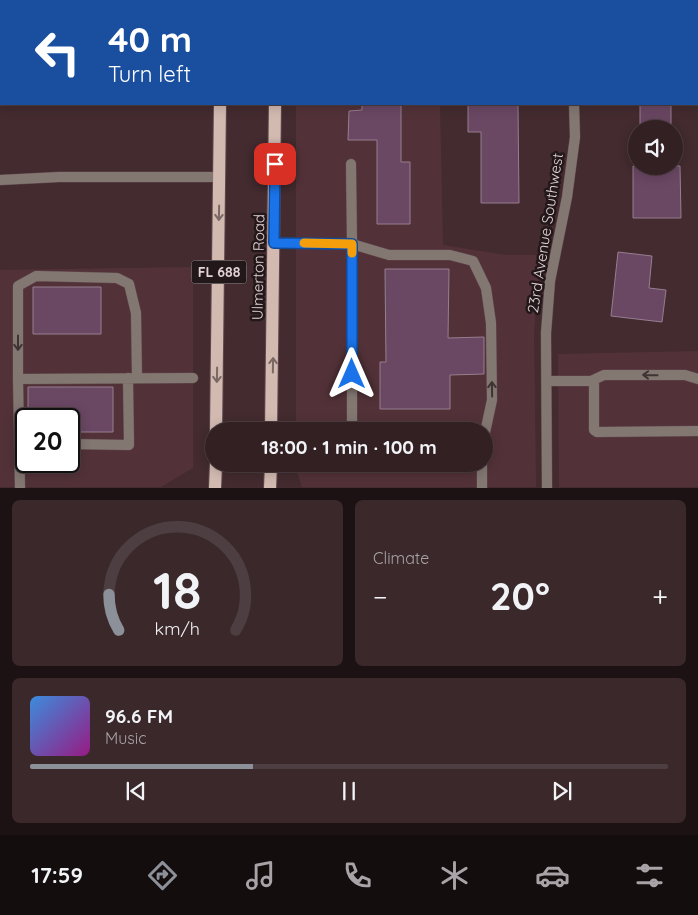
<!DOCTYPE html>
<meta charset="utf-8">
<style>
:root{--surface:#322023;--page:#3a282b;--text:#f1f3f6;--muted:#a8a3a6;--line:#4d3e41;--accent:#8c9099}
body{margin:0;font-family:Quicksand,sans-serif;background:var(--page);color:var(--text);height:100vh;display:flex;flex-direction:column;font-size:19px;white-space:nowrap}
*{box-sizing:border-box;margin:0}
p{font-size:16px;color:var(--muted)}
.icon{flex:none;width:28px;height:28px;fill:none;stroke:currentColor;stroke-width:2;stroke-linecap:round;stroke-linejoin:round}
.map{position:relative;height:488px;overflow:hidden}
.panel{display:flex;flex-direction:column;gap:12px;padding:12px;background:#1c1213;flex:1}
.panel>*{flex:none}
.hud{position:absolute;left:0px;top:0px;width:699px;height:105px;box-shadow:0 2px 12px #0003,0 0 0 1px var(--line);background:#1a4fa0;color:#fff;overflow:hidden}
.controls{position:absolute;left:628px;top:120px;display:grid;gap:10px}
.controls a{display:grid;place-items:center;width:55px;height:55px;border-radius:50%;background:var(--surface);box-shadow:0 2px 12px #0003,0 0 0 1px var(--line);font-size:25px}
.speed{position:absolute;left:15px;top:408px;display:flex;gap:10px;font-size:25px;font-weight:700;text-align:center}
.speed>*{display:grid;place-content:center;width:65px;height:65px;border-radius:50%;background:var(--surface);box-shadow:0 2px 12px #0003,0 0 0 1px var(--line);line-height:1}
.speed .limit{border:2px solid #111;border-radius:8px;background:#fff;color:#111}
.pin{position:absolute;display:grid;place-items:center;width:42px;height:42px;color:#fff;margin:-21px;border-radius:10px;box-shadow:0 2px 8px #0006}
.me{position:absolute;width:55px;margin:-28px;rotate:0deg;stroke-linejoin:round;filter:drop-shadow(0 0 4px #0008)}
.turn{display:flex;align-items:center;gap:18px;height:105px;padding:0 25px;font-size:22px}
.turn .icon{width:65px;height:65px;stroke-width:2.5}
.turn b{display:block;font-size:35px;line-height:42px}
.big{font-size:38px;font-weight:700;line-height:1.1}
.panel .widget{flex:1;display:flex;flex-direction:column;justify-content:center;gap:8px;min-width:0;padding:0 18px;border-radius:8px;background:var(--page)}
.panel .dial{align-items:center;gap:0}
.dial svg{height:130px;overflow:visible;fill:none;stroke:var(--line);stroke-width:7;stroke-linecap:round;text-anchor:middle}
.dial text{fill:var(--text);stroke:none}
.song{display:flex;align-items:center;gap:15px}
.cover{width:60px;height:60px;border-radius:8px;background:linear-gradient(135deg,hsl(210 70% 55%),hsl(310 70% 35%))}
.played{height:5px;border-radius:2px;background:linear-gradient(90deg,var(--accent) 35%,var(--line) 35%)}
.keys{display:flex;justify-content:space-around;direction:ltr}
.heat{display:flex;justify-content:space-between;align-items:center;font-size:28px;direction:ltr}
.panel .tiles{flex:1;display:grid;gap:12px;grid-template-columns:1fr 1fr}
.widget:last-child{grid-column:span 2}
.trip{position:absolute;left:205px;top:422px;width:288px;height:50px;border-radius:25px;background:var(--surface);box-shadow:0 2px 12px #0003,0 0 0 1px var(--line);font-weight:700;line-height:50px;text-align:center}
.tabs{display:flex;height:80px;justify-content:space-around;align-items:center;background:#140d0e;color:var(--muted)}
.tabs .icon{width:35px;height:35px}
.tabs .current{color:var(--accent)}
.tabs b{font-size:22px;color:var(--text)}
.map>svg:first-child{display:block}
.built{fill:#523238;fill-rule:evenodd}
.building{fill:#6a4763;stroke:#957f90}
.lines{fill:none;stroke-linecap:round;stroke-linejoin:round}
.service-casing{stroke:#60494d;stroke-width:11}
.minor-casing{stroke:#60494d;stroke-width:11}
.primary-casing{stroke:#60494d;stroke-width:14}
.service{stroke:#837772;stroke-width:10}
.minor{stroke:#837772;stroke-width:10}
.primary{stroke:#d2bab1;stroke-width:12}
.oneway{stroke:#7a6865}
.oneway2{stroke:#3f3434}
.route-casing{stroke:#114b97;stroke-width:12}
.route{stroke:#1a73e8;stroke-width:9}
.slow{stroke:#f59e0b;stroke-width:9}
.labels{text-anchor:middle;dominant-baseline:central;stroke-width:5;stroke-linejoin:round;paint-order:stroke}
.shield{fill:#221719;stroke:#a99b9d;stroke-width:1}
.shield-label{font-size:14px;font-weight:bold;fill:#e3d3d5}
.street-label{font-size:15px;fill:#e3d3d5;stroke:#221719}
</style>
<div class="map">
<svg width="698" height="488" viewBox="0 0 698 488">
<rect width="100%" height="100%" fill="#432b2f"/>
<path class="built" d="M296,104h144l3,141 63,10h38l-6,26 -4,52 2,154h-234l-5,-15v-8h187v-33h-188z
M193,267v201l-32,19h-161v-217zM26,419h43v42h-43z
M698,351v136h-139l-1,-133z"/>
<path class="building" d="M362,104h39v58h9v62h-33v-84h-29l1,-29 13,-1z
M468,104h50l1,99h-38v-71h-13z
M640,104h31v25h-31z
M633,166h47l1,52h-48z
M618,252l34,4 -3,32 17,2 -4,32 -51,-6z
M385,269h64l-1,69 36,-1v37l-34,1v34h-70v-47h6z
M33,287h68v47h-68z
M28,387h85v45h-44v-13h-41z"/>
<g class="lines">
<g class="service-casing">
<path id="service" d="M351,164l1,80 37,11h61l23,6 13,27 5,35 1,77 -8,37
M0,180l59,-3h161
M275,243l77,1v187
M18,379v-93l18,-10 81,2 12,6 7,29 1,65
M547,381h44l3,3v46l3,2 101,-1
M591,381l13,-6h81l13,4
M69,444l60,1 -1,-67
M482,464v24
M20,488l-2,-109 175,-1"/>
</g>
<g class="minor-casing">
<path id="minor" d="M573,0v1
M547,488l-1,-155 4,-52 17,-84 8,-60 -1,-33"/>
</g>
<g class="primary-casing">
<path id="primary" d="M220,0v1
M275,1v-1
M216,431l4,-327
M271,431l4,-327
M215,488l1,-24
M270,488l1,-24"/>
</g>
<use href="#service" class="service"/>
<use href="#minor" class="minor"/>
<use href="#primary" class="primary"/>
</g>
<defs><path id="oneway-shaft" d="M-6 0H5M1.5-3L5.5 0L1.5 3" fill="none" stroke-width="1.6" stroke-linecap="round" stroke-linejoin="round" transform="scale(1.25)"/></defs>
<g class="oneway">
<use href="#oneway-shaft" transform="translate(219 213) rotate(91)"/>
<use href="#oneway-shaft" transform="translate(273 365) rotate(-89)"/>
<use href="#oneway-shaft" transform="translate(217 375) rotate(91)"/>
</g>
<g class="oneway2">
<use href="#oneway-shaft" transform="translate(18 343) rotate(90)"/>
<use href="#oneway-shaft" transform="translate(650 375) rotate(-179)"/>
<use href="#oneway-shaft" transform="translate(492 389) rotate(-91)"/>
</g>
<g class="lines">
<g class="route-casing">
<path id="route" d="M275,164l-1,79 78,1v130"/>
</g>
<use href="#route" class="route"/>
<path class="slow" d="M304,243l48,1v9"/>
</g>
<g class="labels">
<rect class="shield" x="191.5" y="260.5" width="55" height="23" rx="4"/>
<g class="shield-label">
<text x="219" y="272">FL 688</text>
</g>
<g class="street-label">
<text transform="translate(545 233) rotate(-81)">23rd Avenue Southwest</text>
<text transform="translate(258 267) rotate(-89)">Ulmerton Road</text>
</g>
</g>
</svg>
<div class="controls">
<a><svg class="icon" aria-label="sound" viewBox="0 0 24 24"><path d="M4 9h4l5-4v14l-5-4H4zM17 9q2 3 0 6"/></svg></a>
</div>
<div class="speed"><div class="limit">20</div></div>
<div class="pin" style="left:275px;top:164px;background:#d93025"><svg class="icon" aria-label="arrive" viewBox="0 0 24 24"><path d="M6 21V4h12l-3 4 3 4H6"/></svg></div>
<svg class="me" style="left:352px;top:374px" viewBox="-20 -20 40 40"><path d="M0-17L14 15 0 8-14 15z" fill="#1a73e8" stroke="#fff" stroke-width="4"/></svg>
<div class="trip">18:00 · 1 min · 100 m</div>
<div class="hud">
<div class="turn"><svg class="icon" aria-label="left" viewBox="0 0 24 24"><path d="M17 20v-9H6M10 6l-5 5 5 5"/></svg><div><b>40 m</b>Turn left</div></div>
</div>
</div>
<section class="panel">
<div class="tiles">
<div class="widget dial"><svg viewBox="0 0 100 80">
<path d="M14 69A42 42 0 1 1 86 69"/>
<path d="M14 69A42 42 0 0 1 8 47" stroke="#8c9099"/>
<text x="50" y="56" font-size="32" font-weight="700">18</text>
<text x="50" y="72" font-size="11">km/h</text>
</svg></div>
<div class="widget"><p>Climate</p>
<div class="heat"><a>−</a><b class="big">20°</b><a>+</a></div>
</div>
<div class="widget">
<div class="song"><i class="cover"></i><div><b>96.6 FM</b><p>Music</p></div></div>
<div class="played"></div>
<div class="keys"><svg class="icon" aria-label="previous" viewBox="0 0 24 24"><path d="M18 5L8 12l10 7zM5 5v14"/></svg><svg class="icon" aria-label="pause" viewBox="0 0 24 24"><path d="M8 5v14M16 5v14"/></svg><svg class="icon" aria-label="next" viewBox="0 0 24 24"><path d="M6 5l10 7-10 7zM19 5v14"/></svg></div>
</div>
</div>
</section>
<nav class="tabs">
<b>17:59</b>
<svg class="icon current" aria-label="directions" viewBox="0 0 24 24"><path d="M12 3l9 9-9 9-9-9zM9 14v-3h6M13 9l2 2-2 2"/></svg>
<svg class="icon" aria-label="music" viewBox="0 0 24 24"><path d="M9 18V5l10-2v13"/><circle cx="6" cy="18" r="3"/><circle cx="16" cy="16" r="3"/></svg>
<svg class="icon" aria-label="phone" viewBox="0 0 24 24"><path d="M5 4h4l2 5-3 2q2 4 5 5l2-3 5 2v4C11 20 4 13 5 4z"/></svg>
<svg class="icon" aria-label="climate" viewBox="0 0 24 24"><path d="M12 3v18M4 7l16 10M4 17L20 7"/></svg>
<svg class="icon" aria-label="car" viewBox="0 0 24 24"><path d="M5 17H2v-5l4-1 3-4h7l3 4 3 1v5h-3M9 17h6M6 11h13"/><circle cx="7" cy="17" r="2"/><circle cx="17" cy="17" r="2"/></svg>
<svg class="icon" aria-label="filters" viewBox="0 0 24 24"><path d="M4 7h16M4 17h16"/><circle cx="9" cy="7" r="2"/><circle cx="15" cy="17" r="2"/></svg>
</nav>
